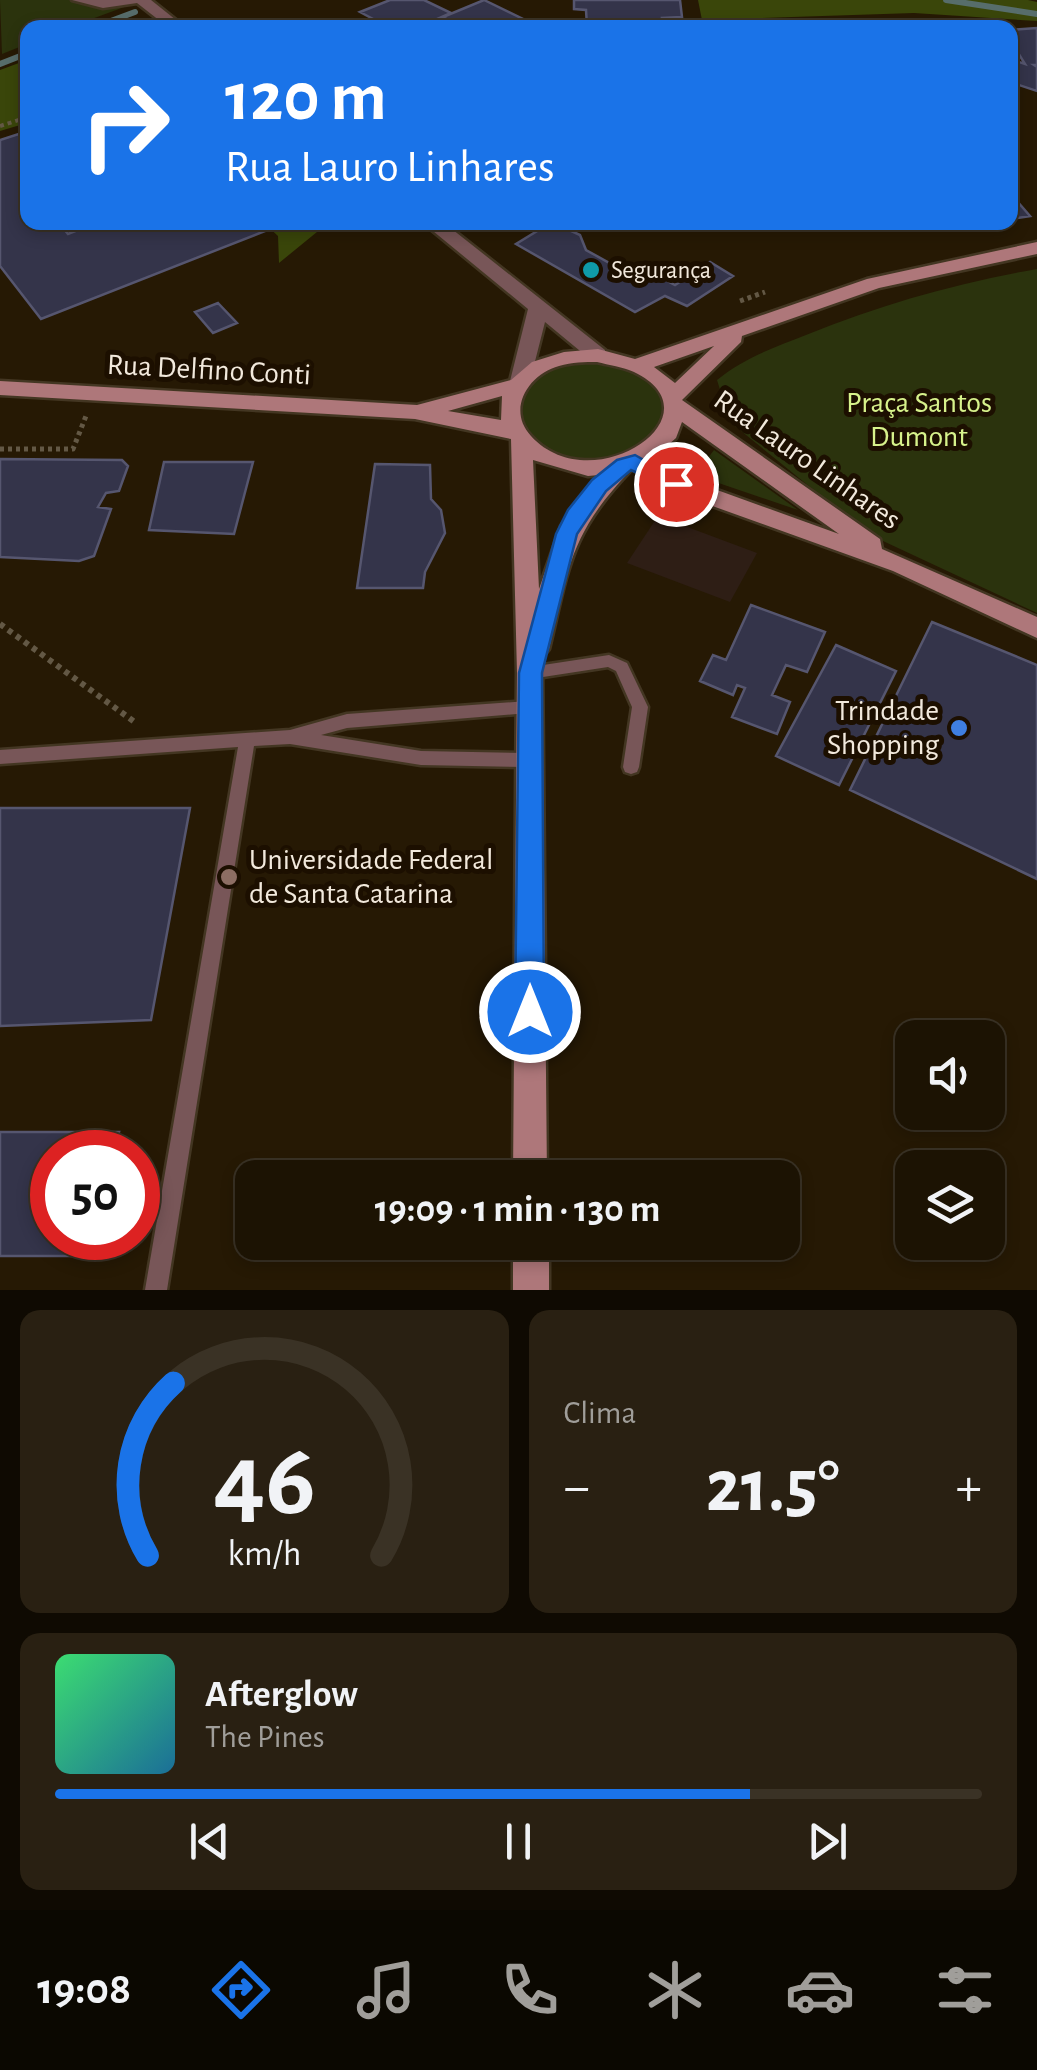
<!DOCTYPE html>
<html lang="pt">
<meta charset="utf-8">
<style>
:root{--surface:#1c1303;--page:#292012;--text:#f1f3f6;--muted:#a09e9a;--line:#3a3225;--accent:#1a73e8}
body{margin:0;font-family:"Alegreya Sans",sans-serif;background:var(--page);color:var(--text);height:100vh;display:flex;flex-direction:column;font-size:38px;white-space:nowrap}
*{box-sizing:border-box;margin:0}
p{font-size:32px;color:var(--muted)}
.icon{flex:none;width:55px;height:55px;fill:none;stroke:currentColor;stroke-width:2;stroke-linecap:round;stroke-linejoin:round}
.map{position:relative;height:1290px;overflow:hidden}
.side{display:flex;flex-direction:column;gap:20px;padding:20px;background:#0f0a02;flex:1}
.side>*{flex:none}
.guide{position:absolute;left:20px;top:20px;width:998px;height:210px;border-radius:20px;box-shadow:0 5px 15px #0003,0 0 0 2px var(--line);background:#1a73e8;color:#fff;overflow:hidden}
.controls{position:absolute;left:895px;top:1020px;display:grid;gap:20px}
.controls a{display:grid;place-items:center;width:110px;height:110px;border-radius:20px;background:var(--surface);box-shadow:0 5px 15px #0003,0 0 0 2px var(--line);font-size:50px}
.speed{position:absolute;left:30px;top:1130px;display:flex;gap:20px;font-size:50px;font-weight:700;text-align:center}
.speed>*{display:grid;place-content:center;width:130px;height:130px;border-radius:50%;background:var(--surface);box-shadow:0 5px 15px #0003,0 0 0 2px var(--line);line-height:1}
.speed .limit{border:15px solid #d22;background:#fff;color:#111}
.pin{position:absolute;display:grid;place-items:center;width:85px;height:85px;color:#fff;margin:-42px;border:5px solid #fff;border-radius:50%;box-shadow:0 2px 10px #0007}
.me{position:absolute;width:110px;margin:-55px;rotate:0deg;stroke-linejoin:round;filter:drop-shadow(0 0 8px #0008)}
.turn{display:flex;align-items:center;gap:35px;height:210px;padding:0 40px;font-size:45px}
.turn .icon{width:130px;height:130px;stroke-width:2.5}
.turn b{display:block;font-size:70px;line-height:85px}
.big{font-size:75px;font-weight:700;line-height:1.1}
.side .card{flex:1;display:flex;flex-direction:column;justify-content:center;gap:15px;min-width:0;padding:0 35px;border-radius:20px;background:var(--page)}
.side .dial{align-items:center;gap:0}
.dial svg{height:260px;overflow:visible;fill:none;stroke:var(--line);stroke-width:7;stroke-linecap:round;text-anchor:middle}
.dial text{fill:var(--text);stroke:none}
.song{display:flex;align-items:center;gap:30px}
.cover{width:120px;height:120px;border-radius:15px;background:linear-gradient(135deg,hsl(140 70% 55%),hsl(200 70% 35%))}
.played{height:10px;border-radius:5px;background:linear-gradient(90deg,var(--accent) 75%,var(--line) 75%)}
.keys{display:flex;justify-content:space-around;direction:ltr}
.heat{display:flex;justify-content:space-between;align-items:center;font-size:55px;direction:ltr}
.side .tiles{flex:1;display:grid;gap:20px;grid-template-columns:1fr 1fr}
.card:last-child{grid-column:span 2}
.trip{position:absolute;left:235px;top:1160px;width:565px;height:100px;border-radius:20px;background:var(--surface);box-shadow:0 5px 15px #0003,0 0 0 2px var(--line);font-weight:700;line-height:100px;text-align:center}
.menu{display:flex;height:160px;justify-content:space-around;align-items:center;background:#0b0801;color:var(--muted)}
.menu .icon{width:70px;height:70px}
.menu .active{color:var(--accent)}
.menu b{font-size:45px;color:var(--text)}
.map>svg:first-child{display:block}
.commercial{fill:#2e1e15}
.green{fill:#2b330d}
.forest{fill:#3a460a}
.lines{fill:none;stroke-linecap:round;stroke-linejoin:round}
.stream{stroke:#576d6b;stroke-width:6}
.building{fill:#34344a;stroke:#56566f;stroke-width:2.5}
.service-casing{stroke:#433622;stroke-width:5}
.minor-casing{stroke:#433622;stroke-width:5}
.secondary-casing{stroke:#433622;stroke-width:5}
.path-far2{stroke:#635845;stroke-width:4;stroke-dasharray:4 4;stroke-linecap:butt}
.path-far1{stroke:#635845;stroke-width:5;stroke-dasharray:4 4;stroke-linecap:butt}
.path{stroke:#635845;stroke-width:6;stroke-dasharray:5 5;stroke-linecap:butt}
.service{fill:#785658;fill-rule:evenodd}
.minor{fill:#785658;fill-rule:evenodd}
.secondary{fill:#ae777a;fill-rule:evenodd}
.route{fill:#1a73e8;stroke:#114b97;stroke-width:2.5}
.culture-dot{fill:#0f9aa8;stroke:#1c0f00;stroke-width:4}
.shop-dot{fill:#3f7fe0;stroke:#1c0f00;stroke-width:4}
.education-dot{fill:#8d6e63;stroke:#1c0f00;stroke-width:4}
.labels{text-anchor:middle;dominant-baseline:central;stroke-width:10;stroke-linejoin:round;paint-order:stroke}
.far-poi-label{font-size:25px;fill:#f2e9dc;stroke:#1c0f00;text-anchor:start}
.street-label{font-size:30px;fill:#f2e9dc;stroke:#1c0f00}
.park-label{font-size:30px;fill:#d7f28b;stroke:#1c0f00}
.poi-label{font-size:30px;fill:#f2e9dc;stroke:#1c0f00;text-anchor:end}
</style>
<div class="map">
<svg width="1037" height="1290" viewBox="0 0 1037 1290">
<rect width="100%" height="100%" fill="#261904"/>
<path class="commercial" d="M658,516l99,37 -27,49 -103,-39z"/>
<path class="green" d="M0,0h79l48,6 -57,21 -42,1 -1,16 -25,10z
M1037,269v344l-169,-79 -138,-112 -13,-42c27,-22 56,-32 89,-45 76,-31 151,-52 231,-66z
M578,360c39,2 69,9 89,44l-12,38c-71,25 -75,32 -138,-14l1,-36 33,-26z
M714,450l84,60 -103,-35z"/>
<path class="forest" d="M698,0h330l9,2v19l-123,-8 -212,7z
M27,60v63l-27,8v-61z
M264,223h64l-49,40 -1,-27z"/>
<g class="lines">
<path class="stream" d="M946,0l91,14
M92,28l43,-16
M0,64l28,-11"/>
</g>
<path class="building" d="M390,0h34l27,13 -34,15h-27l-30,-16z
M484,0l41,20 -18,8h-44l-20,-11z
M574,0h106l2,17 -20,1 2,10h-13v-4l-64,3 -1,-17 -12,-1z
M870,22l71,1 2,5h-78z
M847,25l1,3 -112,-2z
M1037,28v37h-3l3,2v24l-27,-9v-23l15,5 -15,-24v-10z
M28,131v91h30l10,12 30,-12h158l9,9 -224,88 -41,-53v-126z
M1010,193l20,23 -19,3z
M552,222l28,13 6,15 54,30 10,-8 25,13 35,-23 23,14 -46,30 -22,-10 -30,16 -119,-68z
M218,303l19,20 -24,10 -18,-21z
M0,459l122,1 6,6 -9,25 -13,2 -8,14 13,2 -17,47 -15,5 -79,-4z
M164,462h89l-19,72 -85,-4z
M375,464l55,1 1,34 10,11 4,23 -20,39 -2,16h-66z
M751,605l74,27 -18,40 -21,-7 -14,30 18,7 -13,32 -45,-17 13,-29 -8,-3 -4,10 -33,-14 13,-26 13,5z
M932,622l105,43v214l-187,-89z
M836,645l60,26 -57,114 -63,-29z
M0,808h190l-39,212 -151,6z
M0,1132h119l-6,20h-61v86h38l-5,18h-85z"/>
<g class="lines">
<g class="service-casing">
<path id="service" d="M609,655l18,8 21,44 -9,60 -2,5 -6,2 -6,-2 -2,-5 9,-60 -16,-36 -8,-4 -78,12 -5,-2 -3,-4 3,-4 5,-2z
M528,701l6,1 2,5 -2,5 -6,1 -181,15 -26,7 100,16 107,2 6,2 2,5 -2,5 -6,2 -107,-2 -131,-21 -36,2 -87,544h-22l93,-543 -238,17v-14l290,-20 57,-16z"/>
</g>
<g class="minor-casing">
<path id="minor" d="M72,0h79l35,28h-17l-32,-25 -34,5z
M422,222h21l162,128v10h-14l-46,-38 -15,59 -10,7 -7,-2 -3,-5 18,-72z"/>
</g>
<g class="secondary-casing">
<path id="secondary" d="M1037,242v12l-158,34 -137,48 -1,6 -59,58 198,139 2,10 155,68v21l-144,-67 -225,-81 -36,-21c-62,64 -63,97 -83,180l-7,8 5,521h-34l4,-505 -6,-234 -96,-20 -415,-24v-14l417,24 94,-25 21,-18 32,-10 34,-3 37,10 232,-80zM714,346l-39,37 -21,-16zM597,362c12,3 26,5 37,10 89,43 -42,131 -103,64 -25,-27 -2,-62 28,-70 13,-4 26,-4 38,-4zM502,396l-1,24 -53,-9zM682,422l157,112 -155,-56 -33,-18 25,-22zM533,460l55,16 11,-1 -38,51 -22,63z
M513,1242h36v48h-36z"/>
</g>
<path class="path-far2" d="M0,126l28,-9"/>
<path class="path-far1" d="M740,301l25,-9
M0,449h73l13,-33"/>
<path class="path" d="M0,624l136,99"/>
<use href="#service" class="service"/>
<use href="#minor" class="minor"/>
<use href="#secondary" class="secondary"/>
</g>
<path class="route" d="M635,455l51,29 -10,7 -45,-21 -25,21 -29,43 -35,139 2,339 -4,10 -10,4 -11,-4 -4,-10 4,-339 37,-139 12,-24 24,-30 25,-20z"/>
<circle class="culture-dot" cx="591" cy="270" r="10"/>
<circle class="shop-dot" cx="959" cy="728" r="10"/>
<circle class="education-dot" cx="229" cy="877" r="10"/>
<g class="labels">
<g class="far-poi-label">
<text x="611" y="270">Segurança</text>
</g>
<g class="street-label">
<text transform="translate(209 370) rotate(3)">Rua Delfino Conti</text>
<text transform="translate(807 460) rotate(35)">Rua Lauro Linhares</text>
</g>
<g class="park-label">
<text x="919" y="403">Praça Santos<tspan x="919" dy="34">Dumont</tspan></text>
</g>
<g class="poi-label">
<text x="939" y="711">Trindade<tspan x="939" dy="34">Shopping</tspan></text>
<text x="249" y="860" text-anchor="start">Universidade Federal<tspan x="249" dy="34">de Santa Catarina</tspan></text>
</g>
</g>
</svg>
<div class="controls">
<a><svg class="icon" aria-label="sound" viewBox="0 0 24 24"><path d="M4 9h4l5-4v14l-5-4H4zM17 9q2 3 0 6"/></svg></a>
<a><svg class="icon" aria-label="layers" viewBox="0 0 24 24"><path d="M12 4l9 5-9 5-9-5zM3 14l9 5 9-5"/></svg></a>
</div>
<div class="speed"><div class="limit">50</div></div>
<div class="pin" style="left:676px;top:484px;background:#d93025"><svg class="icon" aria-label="arrive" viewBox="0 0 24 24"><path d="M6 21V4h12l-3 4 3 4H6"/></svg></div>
<svg class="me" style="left:530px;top:1012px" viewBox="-20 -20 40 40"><circle r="17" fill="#1a73e8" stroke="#fff" stroke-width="3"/><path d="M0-11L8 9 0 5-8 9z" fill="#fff"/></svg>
<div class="trip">19:09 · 1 min · 130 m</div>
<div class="guide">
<div class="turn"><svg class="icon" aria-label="right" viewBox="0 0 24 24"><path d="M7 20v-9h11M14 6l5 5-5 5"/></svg><div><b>120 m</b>Rua Lauro Linhares</div></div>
</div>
</div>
<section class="side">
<div class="tiles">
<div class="card dial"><svg viewBox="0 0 100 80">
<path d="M14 69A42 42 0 1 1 86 69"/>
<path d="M14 69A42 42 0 0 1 22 16" stroke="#1a73e8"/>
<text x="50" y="56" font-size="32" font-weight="700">46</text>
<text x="50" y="72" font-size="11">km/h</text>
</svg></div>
<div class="card"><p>Clima</p>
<div class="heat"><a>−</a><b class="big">21.5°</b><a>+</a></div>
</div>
<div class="card">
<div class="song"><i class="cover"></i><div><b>Afterglow</b><p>The Pines</p></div></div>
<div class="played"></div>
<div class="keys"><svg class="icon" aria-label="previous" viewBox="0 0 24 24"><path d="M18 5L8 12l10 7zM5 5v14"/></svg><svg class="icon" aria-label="pause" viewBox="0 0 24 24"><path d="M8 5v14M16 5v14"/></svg><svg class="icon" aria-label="next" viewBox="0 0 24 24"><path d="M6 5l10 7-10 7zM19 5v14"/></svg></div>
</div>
</div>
</section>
<nav class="menu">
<b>19:08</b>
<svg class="icon active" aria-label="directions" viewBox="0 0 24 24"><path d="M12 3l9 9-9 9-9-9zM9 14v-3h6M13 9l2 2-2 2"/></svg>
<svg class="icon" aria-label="music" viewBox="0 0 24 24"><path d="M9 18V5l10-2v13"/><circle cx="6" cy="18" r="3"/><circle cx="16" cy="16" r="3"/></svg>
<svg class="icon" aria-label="phone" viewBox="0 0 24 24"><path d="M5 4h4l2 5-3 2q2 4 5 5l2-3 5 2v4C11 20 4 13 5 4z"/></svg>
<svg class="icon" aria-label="climate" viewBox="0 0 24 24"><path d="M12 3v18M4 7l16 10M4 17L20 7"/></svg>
<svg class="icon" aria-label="car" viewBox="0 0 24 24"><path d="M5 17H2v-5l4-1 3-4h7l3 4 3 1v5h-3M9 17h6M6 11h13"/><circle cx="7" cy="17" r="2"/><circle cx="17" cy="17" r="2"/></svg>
<svg class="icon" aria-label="filters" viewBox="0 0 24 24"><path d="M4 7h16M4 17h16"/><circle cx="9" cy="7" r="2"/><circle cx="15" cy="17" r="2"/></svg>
</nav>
